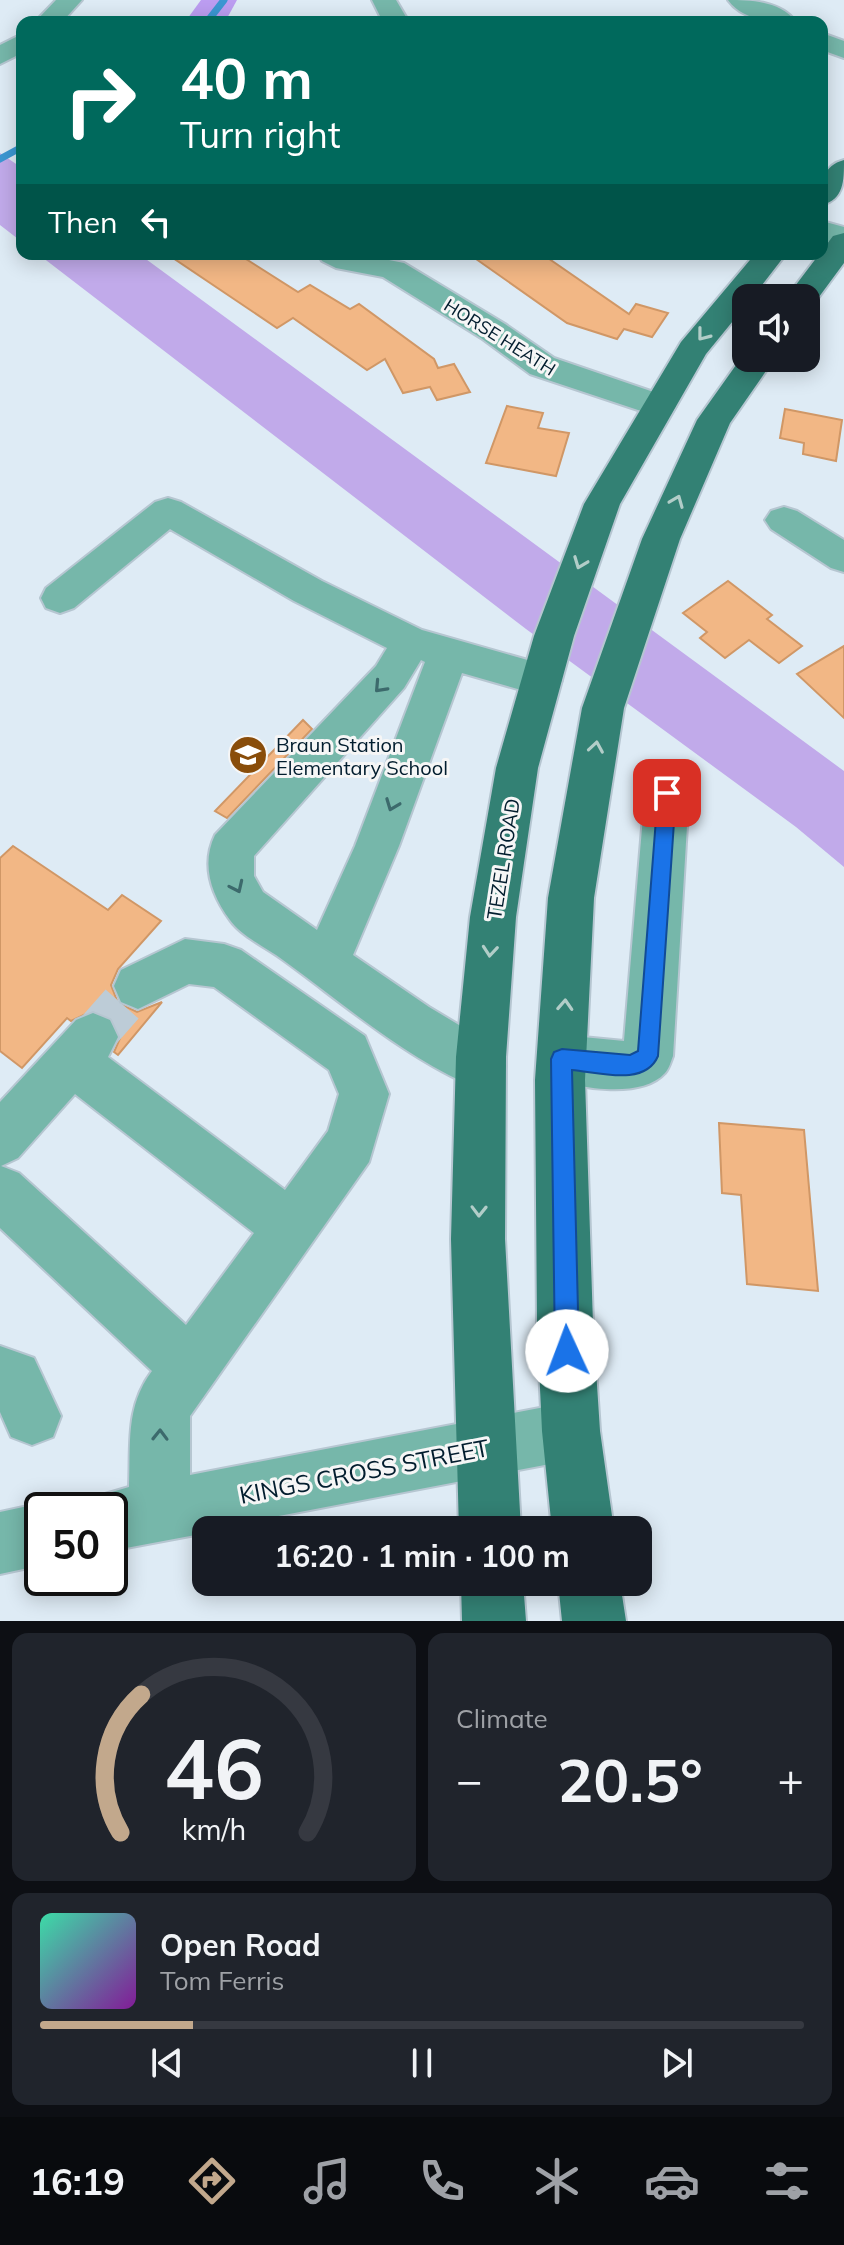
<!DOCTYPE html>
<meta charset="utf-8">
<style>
:root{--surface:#171b24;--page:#20242c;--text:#f1f3f6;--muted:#9ea1a6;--line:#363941;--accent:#c2a88c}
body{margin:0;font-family:Mulish,sans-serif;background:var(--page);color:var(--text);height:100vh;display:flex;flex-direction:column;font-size:30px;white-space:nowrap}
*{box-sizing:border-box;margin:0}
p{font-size:26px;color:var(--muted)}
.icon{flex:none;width:44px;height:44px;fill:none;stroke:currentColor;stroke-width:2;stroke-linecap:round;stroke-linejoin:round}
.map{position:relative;height:1621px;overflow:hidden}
.side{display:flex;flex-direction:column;gap:12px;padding:12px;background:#0d0f14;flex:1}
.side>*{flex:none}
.hud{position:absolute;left:16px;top:16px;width:812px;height:244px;border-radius:16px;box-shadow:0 4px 20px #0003;background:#00695c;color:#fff;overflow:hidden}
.buttons{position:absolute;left:732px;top:284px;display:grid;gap:16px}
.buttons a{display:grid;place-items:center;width:88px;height:88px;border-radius:16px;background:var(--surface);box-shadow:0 4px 20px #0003;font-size:40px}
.speed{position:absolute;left:24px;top:1492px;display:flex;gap:16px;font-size:40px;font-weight:700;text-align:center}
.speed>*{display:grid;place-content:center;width:104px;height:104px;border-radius:50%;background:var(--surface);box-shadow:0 4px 20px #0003;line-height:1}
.speed .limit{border:4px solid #111;border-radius:12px;background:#fff;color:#111}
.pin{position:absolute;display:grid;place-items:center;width:68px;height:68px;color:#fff;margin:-34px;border-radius:16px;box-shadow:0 4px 12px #0006}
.me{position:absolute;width:88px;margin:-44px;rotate:358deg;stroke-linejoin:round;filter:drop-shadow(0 0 6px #0008)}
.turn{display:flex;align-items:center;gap:28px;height:168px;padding:0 32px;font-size:36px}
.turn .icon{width:104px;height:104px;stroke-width:2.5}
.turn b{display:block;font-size:56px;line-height:68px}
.then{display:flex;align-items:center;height:76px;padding:0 32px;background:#0003;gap:16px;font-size:30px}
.big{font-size:60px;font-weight:700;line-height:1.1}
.side .widget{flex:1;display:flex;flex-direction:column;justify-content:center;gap:12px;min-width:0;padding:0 28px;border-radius:16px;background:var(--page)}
.side .dial{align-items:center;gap:0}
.dial svg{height:208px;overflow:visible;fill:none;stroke:var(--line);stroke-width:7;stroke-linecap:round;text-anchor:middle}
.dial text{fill:var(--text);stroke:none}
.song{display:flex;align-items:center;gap:24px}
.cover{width:96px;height:96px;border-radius:12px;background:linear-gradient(135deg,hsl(160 70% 55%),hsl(290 70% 35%))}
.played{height:8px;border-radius:4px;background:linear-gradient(90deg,var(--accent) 20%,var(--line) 20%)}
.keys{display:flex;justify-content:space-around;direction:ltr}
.heat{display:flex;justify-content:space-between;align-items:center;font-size:44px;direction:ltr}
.side .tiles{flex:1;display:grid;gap:12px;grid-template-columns:1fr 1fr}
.widget:last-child{grid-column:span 2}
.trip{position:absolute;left:192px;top:1516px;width:460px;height:80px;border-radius:16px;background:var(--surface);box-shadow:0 4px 20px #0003;font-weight:700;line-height:80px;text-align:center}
.menu{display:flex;height:128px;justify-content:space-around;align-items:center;background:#090b0e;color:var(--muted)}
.menu .icon{width:56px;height:56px}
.menu .active{color:var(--accent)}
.menu b{font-size:36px;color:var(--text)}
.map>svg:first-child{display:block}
.green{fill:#c1aaea}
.forest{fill:#bc9df1}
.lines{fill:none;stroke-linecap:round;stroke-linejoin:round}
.stream{stroke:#3b97d2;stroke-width:7}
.building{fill:#f2b785;stroke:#d09766;stroke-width:2}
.minor-tunnel{stroke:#bdccd7;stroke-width:44;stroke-dasharray:44 22;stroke-linecap:butt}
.minor-casing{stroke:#b6c6d1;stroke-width:4}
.major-casing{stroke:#b6c6d1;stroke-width:4}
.minor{fill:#76b7aa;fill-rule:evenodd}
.major{fill:#338174;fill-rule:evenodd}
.oneway{stroke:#b2cdc8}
.oneway2{stroke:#3c6a6c}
.route{fill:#1a73e8;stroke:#114b97;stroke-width:2}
.labels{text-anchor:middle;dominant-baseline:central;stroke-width:6;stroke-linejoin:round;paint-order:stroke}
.far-street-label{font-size:18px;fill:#021d2e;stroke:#f6f6f6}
.poi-label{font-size:20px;fill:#021d2e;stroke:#f6f6f6;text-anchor:start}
.street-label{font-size:20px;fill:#021d2e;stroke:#f6f6f6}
.near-street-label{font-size:24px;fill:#021d2e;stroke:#f6f6f6}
</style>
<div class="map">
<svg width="844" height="1621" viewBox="0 0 844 1621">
<rect width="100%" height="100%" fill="#deebf5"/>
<path class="green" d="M0,153l22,15v74l-22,-17z
M38,254h101l705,517v96l-48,-40 -270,-198z"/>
<path class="forest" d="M201,0h36l-12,22h-40z"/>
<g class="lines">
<path class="stream" d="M207,22l17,-22
M0,159l22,-12"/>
</g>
<path class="building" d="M167,254h71l60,38 12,-7 40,24 9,-5 75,55 4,9 16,-4 16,28 -33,8 -7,-13 -27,6 -18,-34 -18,11 -74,-52 -16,10z
M469,254h73l87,60 7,-10 32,9 -16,24 -28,-8 -7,10 -50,-16z
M507,406l36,7 -5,15 31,5 -13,43 -70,-13z
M785,409l57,11 -6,41 -33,-7 1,-11 -24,-5z
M728,581l44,34 -5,4 35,27 -23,17 -30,-23 -24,18 -25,-20 7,-6 -24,-19z
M844,646v72l-47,-44z
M303,720l9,9 -85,89 -12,-7z
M13,846l95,64 14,-15 39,26 -43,48 -7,16 7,18 19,9 25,-10 -44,53 -4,-3 7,-16 -8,-17 -19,-9 -23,11 -4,-3 -45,50 -22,-17v-193z
M719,1123l85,7 14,161 -71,-7 -6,-89 -19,-2z"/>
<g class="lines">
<path class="minor-tunnel" d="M93,1037l45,-51"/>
<g class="minor-casing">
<path id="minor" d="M56,0h26l-20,22h-27z
M372,0h24l13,22h-26z
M728,0c23,0 53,1 68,22 -24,0 -53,-1 -68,-22z
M822,33l22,8v17l-22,-8z
M22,34v19l-22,11v-19z
M822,221l22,6v19l-22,-6z
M318,254h41l45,9 101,61 49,34 117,40 5,8 -5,8 -12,3 -129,-43 -49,-36 -98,-61 -47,-9 -14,-7z
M168,498l13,4 141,79 100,49 134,38 6,12 -6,12 -14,4 -80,-23 -63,173 -46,109 76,52 70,42 7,17 -7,17 -18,7c-72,-29 -136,-85 -198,-130 -16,-12 -42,-24 -53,-40 -19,-26 -29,-56 -15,-85l161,-169 11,-18 -93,-47 -124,-72 -96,79 -14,5 -14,-5 -5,-10 5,-10 109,-86zM421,660l4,2 -70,184 -38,84 -54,-38 -9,-16v-20l150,-168z
M784,507l13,4 47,29v32l-13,-4 -60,-39 -6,-9 6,-9z
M667,774l15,6 7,13 -16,263c-2,5 -4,13 -8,17 -24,27 -91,15 -121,3l-7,-17 7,-17 18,-7 62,6 21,-248 7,-13z
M185,939l39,5 17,6 124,86 24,58 -20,68 -179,254v59l381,-73 21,8 8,21 -8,21 -21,8 -365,70v3l-96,18v-41h-26l4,-11 41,-12c2,-43 -4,-80 23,-116l-152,-143v-126l76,-82 17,-7 17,7 8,17 -10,20 177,133 43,-59 11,-37 -10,-24 -115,-83 -25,-3 -51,25 -17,-7 -7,-16 7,-16zM75,1094l179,139 -68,92 -167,-152 -18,-7 17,-8z
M0,1346l34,12 27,58 -8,21 -21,8 -21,-8 -11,-25z
M42,1503l16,7h-16v55l-42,9v-62z"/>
</g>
<g class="major-casing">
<path id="major" d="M844,160c0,21 0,39 -22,45 0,-21 -1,-39 22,-45z
M844,233v30l-31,42 -7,2v-9h-20l47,-62z
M755,254h31l-34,44h-6v7l-40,49 -86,150 -46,132 -36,132 -22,149 -10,140 -1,182 16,291h-62l-8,-291 5,-182 14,-140 26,-149 38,-132 50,-132 97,-162z
M746,351v7h29l-45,65 -50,116 -56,169 -30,190 -9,182 8,244 7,107 14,99h-62l-10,-99 -5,-107 -2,-244 13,-182 34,-190 60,-169 55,-119z
M461,1582h62l3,39h-64z
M558,1582h62l6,39h-64z"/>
</g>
<use href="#minor" class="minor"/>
<use href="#major" class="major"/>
</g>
<defs><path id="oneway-chevron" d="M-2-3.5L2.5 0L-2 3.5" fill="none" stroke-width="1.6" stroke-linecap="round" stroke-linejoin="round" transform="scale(2)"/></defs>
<g class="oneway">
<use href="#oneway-chevron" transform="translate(703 335) rotate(128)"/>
<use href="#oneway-chevron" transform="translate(677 501) rotate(-68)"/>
<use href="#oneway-chevron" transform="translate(580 563) rotate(111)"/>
<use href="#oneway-chevron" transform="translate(596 747) rotate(-81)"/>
<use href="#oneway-chevron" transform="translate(490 951) rotate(95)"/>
<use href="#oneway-chevron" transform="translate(565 1005) rotate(-87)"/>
<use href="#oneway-chevron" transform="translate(479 1211) rotate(91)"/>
</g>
<g class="oneway2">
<use href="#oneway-chevron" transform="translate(380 687) rotate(133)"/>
<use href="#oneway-chevron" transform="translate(392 805) rotate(111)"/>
<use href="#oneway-chevron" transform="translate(237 887) rotate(65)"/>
<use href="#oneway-chevron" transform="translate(160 1435) rotate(-89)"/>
</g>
<path class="route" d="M667,786l7,2 2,5 -18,263c-13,31 -60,16 -86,14l7,281 -4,8 -8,4 -9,-4 -3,-8 -4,-292 3,-7 8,-3 68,6 8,-4 20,-258 3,-5z"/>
<defs>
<g id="school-disc" transform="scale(2)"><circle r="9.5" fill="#894d0a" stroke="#f6f6f6"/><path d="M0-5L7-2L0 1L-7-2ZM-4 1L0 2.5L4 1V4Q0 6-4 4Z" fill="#fff"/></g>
</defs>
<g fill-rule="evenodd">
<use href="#school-disc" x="248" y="755"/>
</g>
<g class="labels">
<g class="far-street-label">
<text transform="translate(500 337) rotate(32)">HORSE HEATH</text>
</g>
<g class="poi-label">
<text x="276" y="744">Braun Station<tspan x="276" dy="23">Elementary School</tspan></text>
</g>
<g class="street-label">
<text transform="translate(503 859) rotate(-81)">TEZEL ROAD</text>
</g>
<g class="near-street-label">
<text transform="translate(364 1471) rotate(-11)">KINGS CROSS STREET</text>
</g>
</g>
</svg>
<div class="buttons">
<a><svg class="icon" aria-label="sound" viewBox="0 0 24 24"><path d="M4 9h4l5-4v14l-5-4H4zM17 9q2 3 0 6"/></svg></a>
</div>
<div class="speed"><div class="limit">50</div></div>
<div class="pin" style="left:667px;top:793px;background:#d93025"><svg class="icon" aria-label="arrive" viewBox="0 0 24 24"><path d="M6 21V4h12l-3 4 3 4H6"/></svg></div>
<svg class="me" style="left:567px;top:1351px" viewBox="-20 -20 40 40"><circle r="19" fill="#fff"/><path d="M0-13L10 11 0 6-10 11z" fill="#1a73e8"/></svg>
<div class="trip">16:20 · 1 min · 100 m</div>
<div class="hud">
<div class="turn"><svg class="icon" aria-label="right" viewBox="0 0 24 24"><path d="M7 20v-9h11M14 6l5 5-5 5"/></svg><div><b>40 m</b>Turn right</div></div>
<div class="then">Then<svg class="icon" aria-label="left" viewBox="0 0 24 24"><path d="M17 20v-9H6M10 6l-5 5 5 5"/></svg></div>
</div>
</div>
<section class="side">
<div class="tiles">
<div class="widget dial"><svg viewBox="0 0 100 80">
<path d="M14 69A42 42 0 1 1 86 69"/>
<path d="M14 69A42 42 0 0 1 22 16" stroke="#c2a88c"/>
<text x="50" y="56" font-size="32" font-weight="700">46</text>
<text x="50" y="72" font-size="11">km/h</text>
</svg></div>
<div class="widget"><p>Climate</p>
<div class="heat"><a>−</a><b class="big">20.5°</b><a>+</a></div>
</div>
<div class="widget">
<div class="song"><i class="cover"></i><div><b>Open Road</b><p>Tom Ferris</p></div></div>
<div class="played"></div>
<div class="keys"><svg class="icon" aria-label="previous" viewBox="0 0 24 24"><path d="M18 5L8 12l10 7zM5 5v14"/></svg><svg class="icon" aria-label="pause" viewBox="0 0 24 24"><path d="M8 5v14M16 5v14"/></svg><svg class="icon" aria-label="next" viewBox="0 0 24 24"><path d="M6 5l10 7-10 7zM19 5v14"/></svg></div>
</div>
</div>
</section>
<nav class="menu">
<b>16:19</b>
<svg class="icon active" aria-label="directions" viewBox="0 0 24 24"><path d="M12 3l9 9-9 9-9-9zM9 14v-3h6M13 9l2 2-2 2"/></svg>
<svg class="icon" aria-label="music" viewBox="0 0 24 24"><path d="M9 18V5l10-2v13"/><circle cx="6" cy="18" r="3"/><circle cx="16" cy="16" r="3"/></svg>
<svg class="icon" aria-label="phone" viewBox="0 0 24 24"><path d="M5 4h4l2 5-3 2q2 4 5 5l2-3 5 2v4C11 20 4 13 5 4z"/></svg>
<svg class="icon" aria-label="climate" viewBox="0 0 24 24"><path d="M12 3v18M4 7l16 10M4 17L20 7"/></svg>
<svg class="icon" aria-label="car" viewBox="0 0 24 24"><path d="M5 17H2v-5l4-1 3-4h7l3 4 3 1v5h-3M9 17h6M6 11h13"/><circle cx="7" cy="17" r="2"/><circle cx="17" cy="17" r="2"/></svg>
<svg class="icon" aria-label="filters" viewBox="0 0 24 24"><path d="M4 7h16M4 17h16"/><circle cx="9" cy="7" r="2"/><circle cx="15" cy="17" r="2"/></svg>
</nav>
